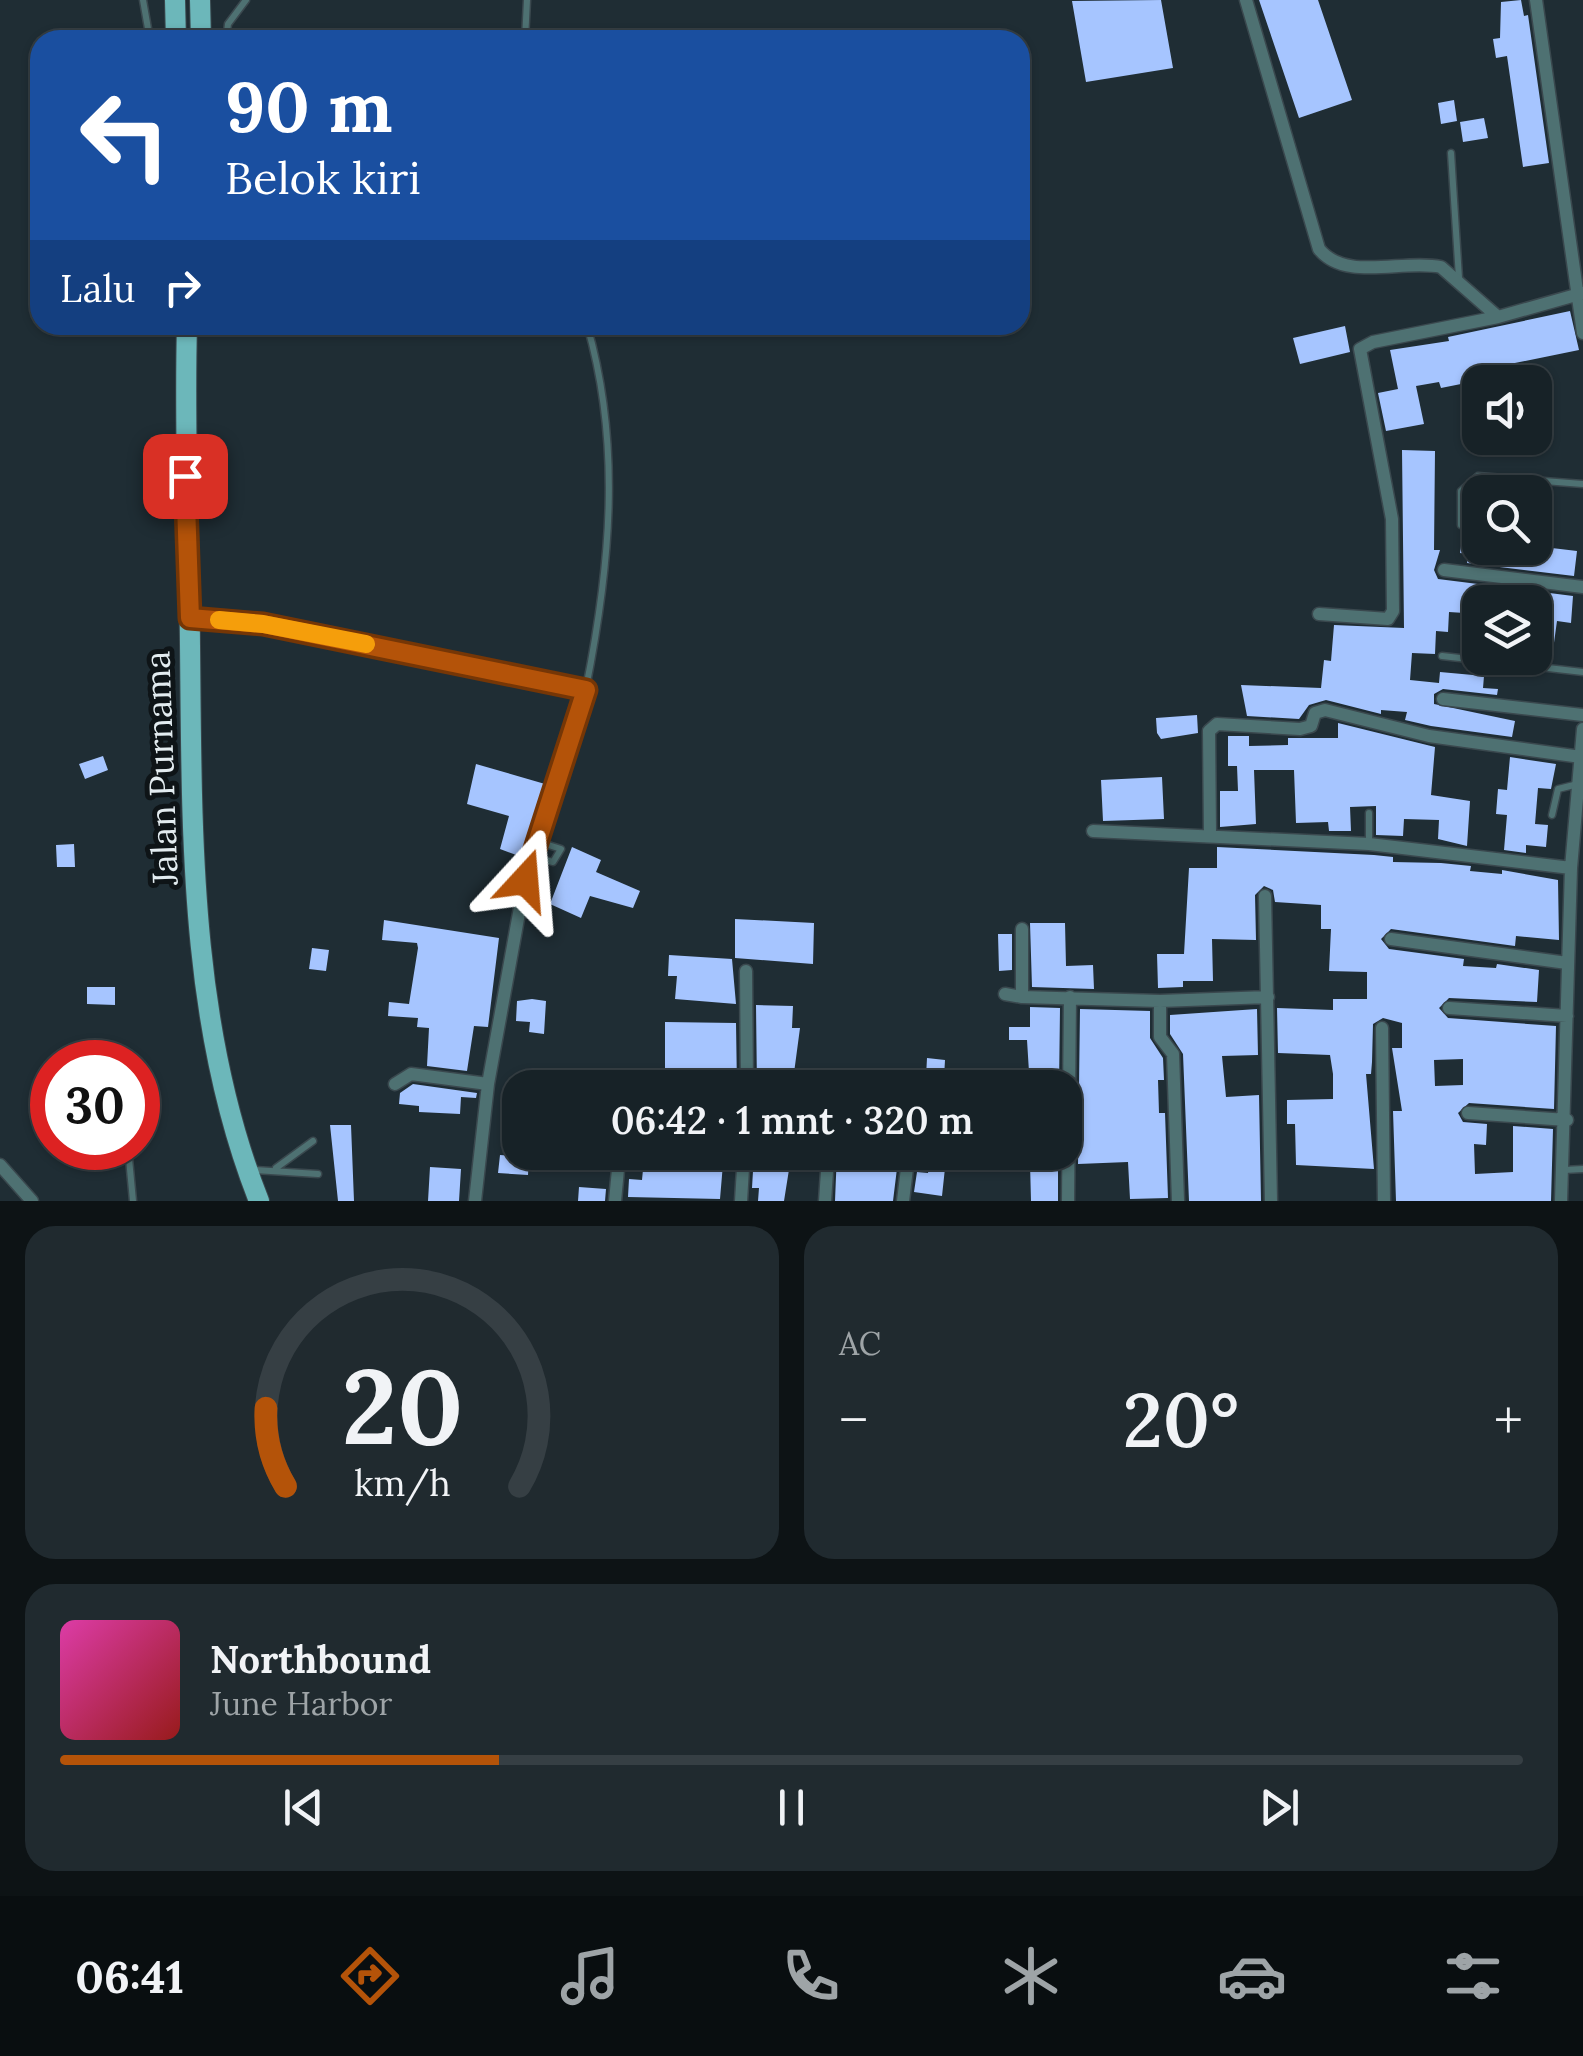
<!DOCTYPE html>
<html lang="id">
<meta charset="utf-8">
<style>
:root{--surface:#172227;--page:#202a2f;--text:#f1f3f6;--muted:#9ea4a7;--line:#363f44;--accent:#b45309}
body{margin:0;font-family:Lora,serif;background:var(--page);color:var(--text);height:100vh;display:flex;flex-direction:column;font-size:38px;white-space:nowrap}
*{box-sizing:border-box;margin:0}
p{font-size:32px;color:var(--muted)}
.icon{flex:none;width:55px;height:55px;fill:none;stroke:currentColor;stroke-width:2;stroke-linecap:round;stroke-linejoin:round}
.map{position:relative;height:1201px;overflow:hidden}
.details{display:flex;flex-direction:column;gap:25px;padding:25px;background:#0d1315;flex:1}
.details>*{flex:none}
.guide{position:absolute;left:30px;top:30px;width:1000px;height:305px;border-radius:30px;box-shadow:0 2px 8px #0004,0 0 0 2px var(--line);background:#1a4fa0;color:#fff;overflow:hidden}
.tools{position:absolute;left:1462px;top:365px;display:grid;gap:20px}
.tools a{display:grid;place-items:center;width:90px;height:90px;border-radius:20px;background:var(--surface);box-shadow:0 2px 8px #0004,0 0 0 2px var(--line);font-size:50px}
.speed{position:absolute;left:30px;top:1040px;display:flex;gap:20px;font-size:50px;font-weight:700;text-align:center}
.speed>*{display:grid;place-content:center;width:130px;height:130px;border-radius:50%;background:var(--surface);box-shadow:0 2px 8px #0004,0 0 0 2px var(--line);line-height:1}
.speed .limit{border:15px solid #d22;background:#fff;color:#111}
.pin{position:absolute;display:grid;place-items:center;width:85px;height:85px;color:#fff;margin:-42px;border-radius:20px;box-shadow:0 5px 15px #0006}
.me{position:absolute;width:110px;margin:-55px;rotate:19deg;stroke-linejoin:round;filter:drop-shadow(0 0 8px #0008)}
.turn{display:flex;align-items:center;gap:35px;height:210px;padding:0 30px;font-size:45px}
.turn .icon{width:130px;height:130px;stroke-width:2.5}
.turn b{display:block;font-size:70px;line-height:85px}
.then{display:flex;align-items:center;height:95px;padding:0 30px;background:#0003;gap:20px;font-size:38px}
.big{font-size:75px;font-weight:600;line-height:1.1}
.details .tile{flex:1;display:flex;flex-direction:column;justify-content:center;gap:15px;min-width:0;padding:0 35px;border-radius:30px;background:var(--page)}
.details .dial{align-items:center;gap:0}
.dial svg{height:260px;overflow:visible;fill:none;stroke:var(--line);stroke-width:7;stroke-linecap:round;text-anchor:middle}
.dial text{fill:var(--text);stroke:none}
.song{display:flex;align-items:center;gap:30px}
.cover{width:120px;height:120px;border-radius:15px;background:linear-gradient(135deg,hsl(320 70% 55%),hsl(0 70% 35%))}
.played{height:10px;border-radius:5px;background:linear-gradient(90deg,var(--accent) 30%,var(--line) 30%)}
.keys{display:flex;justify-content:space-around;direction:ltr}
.heat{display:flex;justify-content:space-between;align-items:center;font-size:55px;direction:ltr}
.details .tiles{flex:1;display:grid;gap:25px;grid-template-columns:1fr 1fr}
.tile:last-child{grid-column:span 2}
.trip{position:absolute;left:502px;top:1070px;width:580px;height:100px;border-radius:30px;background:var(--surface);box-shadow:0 2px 8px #0004,0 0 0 2px var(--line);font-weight:600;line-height:100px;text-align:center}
.tab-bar{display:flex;height:160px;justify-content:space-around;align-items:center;background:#090e10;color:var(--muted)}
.tab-bar .icon{width:70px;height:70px}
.tab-bar .on{color:var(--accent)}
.tab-bar b{font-size:45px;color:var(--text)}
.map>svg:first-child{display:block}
.building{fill:#a6c5ff;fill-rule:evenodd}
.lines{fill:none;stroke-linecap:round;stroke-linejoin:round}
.service-casing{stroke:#3a484e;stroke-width:9}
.minor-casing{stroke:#3a484e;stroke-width:15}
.primary-casing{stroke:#3a484e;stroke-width:22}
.service{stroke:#4e7172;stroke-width:6}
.minor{stroke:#4e7172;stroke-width:12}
.primary{stroke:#6cb7ba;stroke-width:20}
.route-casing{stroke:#753606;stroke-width:25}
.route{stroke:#b45309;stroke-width:18}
.slow{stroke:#f59e0b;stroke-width:18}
.labels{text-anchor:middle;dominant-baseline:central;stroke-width:10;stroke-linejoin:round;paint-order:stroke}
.street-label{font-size:35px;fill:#e3ecf0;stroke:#0e1417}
</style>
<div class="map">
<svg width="1583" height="1201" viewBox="0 0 1583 1201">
<rect width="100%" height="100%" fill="#1f2d34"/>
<path class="building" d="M1161,0l12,68 -87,14 -14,-81z
M1259,0h59l34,100 -53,18z
M1521,0l3,16 4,-1 21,148 -26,4 -16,-111 -11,2 -3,-19 7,-1 1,-36z
M1454,100l3,21 -16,3 -3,-21z
M1484,118l4,20 -25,4 -3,-20z
M1570,311l9,39 -84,17 -15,6 1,7 -40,8 -2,-6 -23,4 8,38 -38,7 -8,-38 20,-4 -8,-39 59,-9 -1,-4z
M1345,326l5,26 -50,12 -7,-26z
M1402,450l33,1 -1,99h6l-6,20 4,9 135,17 -2,27 -14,-2 -4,29 -18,-3v-45h-55v12l-31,-2 -1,20 -12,-1 -1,23 -23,-1 -2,27 29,3 1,-11 44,4 -1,12 15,1 -1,6 -54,-6 -9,5v10l81,17 -3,16 -81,-11 -26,-6 2,-8 -26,-2v4l-55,-14 -17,5 -10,14 -52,-3 -6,-31 80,3 3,-28 7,1 3,-36 70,3z
M1473,524h7v24l55,-2 42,5 -3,25 -107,-13 1,-9 -8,-1 2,-17 9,2z
M1197,715l1,18 -37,6 -4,-6 -1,-15z
M1338,723l97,24 -4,48 39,6 -3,45 -29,-7 1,-19 -35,-1 -1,17 -27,-1v-29l-26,1 1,24h-22l-1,-9 -32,1 -2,-53h-40l2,54 -36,3v-36h18l-1,-25h-9v-30h21v10l39,-1v-7h50z
M103,756l5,14 -23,9 -6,-15z
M1510,757l46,7 -5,25 -13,-1 -3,36 13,1 -2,22 -20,-2v8l-22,-3 3,-35 -11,-1 2,-25 9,1z
M476,764l69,20 -23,73 -22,-8 9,-33 -42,-12z
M1162,777l2,42 -61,2 -2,-41z
M156,830h17v23h-17z
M74,844l1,23h-18l-1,-22z
M572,847l29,13 -5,12 44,19 -7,17 -43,-12 -9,22 -31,-14z
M1217,847l157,8 19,2v5l48,1 30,3 -1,5 32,3v-4l56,10 1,60 -43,-4 -1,10 -124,-17 -10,10 8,10 75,10 -1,7 33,2 1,-4 42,6 -2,32 -88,-4 -10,10 9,10 108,8 -2,83 -85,-6 -11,10 5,9 24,2 -1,21 -12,-1 1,30 38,-2v-46l40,3 -2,72h-155l-3,-90h9l-10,-63h10v-25l-19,-5 -10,6 -1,38 -1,12h-5l8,95 -78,-4 -1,-41h-8v-24l46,-1v-25l-3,-19 -52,-2 -1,-45 56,2v-11h34v-27l-38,-1 2,-42h-10v-24l-46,-3 -2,-12 -9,-4 -9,9 1,45 -44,-1 1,42h-30v6l-25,1 -1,-34h27l5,-86h28zM1463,1059v26l-28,1 -1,-26z
M735,919l79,4 -1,41 -78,-6z
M384,920l115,18 -11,89 -14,-1 -7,45 -40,-5 2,-38 -12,-1 1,-9 -30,-2 1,-14 20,2 9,-56 -1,-5 -35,-3z
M1030,923h35l1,43 27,-1 1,24 -62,-2z
M998,934h14v36l-13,1z
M312,948l17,2 -3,21 -17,-2z
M669,955l63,4 4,45 -61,-5 2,-23h-9z
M87,987h28v18l-28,-1z
M532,999l14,2 -2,33 -15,-2 1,-10 -14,-1 1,-20z
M756,1005l37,1 -1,22h8l-8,60h-35z
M1030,1007l30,1 -1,80h-29l-3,-48h-18v-13h21z
M1080,1009l70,2v27l13,20 1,22h-6l1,33h6l3,85 -38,1 -2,-37 -50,2z
M1257,1009l1,46 -36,1 4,41 33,-2 2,106h-72l-6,-147 -13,-20v-19z
M665,1022l71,1 1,65h-52v-9l-20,-4z
M927,1058l18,2 -1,18 -18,-1z
M413,1084l64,9 -1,5 -15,-1 -1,17 -41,-2v-6l-20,-2 1,-11z
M330,1125h21l3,76h-16z
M673,1152h51l-4,47 -92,-2 1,-18 13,1 2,-21 29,2z
M837,1152h62l-6,49h-58z
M754,1154l37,3 -7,44h-26l1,-13h-7z
M500,1155l29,2 -1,18 -30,-2z
M1030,1163h28v38h-27z
M929,1166l16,2 -3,28 -28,-4 3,-20 11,1z
M430,1167l31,2 -2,32h-31z
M579,1187l27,2 -1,12h-27z"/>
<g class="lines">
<g class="service-casing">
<path id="service" d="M143,0l7,40
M226,40l2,-16 18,-24
M525,40l2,-40
M1451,153l8,125
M1461,525v-34l17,-15 105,8
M1442,656l141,16
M586,688c24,-121 36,-242 1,-363
M1552,815l6,-26 20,-5
M1369,843v-30
M533,857l20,5 8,-13 -22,-7
M128,1148l5,53
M276,1168l37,-27
M255,1170l63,4
M1564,1170l19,-1"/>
</g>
<g class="minor-casing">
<path id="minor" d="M1246,0l73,249c26,33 84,10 122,18l57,50
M1536,0l47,333
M1444,570l139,17
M1319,614l69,5 5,-8 -1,-92 -32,-170 13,-7 125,-25 85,-24
M190,617l73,6 323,67 -61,190 -37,204 -13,117
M1443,699l140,16
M1093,831l276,13 202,24
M1210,833l-1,-102 8,-7 83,5 11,-3 4,-13 10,-3 104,26 152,21
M1265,896l6,305
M1391,939l176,24
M746,971l1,117
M1005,994l17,3v-68
M1022,997l138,4 108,-4
M1160,1001v36l13,17 5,147
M1449,1008l118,8
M1382,1028l2,173
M395,1084l16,-10 77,10
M1468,1113l99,7
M0,1165l32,36
M615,1201l4,-42
M741,1201l3,-49
M825,1201l3,-44
M903,1201l6,-49
M1068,1201l2,-204
M1561,1201l10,-333 12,-139"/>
</g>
<g class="primary-casing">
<path id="primary" d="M175,0l1,40
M200,0l1,40
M187,325c-3,107 2,213 3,320 2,187 -1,380 69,556"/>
</g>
<use href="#service" class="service"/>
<use href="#minor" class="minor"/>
<use href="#primary" class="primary"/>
</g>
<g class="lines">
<g class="route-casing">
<path id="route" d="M185,476l5,142 73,6 323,66 -61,190"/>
</g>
<use href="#route" class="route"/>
<path class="slow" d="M219,620l44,4 103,20"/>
</g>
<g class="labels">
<g class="street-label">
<text transform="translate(161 768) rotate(-92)">Jalan Purnama</text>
</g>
</g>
</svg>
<div class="tools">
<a><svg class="icon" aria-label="sound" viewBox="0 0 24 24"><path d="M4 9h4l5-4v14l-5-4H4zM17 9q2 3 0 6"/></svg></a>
<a><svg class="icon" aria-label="search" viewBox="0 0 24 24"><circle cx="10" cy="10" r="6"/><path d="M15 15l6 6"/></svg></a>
<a><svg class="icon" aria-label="layers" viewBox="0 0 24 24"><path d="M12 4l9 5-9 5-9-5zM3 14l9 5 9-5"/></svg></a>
</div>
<div class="speed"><div class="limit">30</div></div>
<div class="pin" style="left:185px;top:476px;background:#d93025"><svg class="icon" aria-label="arrive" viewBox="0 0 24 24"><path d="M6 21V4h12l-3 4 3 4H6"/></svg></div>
<svg class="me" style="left:525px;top:880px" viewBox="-20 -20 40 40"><path d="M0-17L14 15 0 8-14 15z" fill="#b45309" stroke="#fff" stroke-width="4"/></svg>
<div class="trip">06:42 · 1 mnt · 320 m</div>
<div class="guide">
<div class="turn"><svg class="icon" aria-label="left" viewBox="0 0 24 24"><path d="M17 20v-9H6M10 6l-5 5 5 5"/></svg><div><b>90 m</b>Belok kiri</div></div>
<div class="then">Lalu<svg class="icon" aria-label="right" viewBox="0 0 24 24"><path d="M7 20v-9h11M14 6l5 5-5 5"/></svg></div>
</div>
</div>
<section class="details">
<div class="tiles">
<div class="tile dial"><svg viewBox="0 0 100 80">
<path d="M14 69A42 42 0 1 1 86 69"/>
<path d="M14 69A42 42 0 0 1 8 45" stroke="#b45309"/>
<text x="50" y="56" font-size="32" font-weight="700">20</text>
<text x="50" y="72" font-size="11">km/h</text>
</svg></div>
<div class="tile"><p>AC</p>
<div class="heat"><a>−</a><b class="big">20°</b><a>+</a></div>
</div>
<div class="tile">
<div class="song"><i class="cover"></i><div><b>Northbound</b><p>June Harbor</p></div></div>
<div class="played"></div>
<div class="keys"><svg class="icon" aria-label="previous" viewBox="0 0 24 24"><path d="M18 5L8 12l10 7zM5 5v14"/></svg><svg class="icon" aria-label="pause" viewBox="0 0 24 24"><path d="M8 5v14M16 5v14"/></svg><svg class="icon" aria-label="next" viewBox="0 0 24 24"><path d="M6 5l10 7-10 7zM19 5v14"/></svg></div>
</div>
</div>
</section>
<nav class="tab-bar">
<b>06:41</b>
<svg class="icon on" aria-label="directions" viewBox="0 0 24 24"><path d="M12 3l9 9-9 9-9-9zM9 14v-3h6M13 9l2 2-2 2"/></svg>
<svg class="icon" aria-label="music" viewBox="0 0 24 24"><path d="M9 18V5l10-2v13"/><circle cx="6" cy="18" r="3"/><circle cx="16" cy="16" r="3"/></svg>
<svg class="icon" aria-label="phone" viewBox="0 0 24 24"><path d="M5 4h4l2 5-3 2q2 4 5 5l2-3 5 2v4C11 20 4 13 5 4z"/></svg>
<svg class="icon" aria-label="climate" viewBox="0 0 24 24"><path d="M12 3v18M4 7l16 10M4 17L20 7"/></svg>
<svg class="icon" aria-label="car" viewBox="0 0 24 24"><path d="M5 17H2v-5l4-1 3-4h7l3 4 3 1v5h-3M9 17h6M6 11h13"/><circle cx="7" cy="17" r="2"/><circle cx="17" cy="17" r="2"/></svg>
<svg class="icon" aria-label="filters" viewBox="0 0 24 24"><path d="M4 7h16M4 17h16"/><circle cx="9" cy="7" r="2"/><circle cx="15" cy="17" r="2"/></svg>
</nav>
